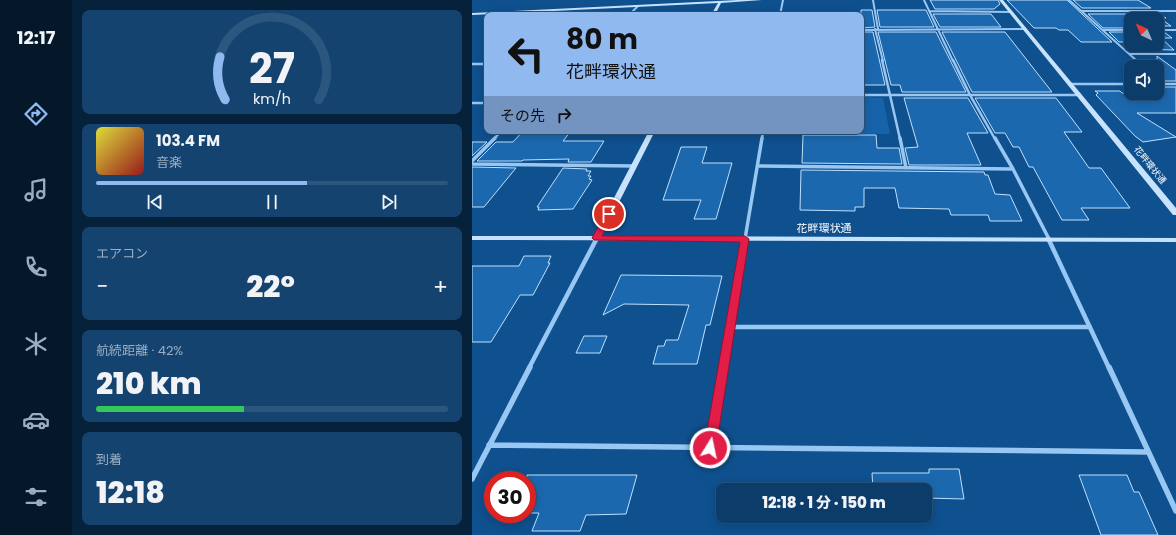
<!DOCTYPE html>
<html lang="ja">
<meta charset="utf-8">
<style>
:root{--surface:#0b3c6a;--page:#144370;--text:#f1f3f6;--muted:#9aadc1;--line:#2b567e;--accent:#90b9f0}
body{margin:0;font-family:Poppins,"Noto Sans JP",sans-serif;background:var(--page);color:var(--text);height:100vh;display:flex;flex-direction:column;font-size:15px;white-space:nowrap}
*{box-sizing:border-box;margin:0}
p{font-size:13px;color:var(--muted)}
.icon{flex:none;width:22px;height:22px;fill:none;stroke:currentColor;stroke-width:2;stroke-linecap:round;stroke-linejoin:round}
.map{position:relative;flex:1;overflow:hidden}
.side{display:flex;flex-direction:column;gap:10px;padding:10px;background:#06213a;width:400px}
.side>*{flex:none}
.top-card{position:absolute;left:12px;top:12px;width:380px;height:122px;border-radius:8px;box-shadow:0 2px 10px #0003,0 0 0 1px var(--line);background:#90b9f0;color:#111;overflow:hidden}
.needle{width:26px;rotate:316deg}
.buttons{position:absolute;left:652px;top:12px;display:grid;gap:8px}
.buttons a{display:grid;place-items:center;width:40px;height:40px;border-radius:8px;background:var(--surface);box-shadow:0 2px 10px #0003,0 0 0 1px var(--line);font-size:20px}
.speed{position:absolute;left:12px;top:471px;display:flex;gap:8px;font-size:20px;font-weight:700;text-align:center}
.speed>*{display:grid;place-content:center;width:52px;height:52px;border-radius:50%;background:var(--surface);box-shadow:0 2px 10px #0003,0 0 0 1px var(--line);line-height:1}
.speed .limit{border:6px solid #d22;background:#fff;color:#111}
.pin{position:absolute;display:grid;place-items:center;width:34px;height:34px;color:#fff;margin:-17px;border:2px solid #fff;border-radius:50%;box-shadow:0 1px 4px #0007}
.me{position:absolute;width:44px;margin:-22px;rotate:10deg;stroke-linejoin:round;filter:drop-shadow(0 0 3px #0008)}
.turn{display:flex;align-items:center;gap:14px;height:84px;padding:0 16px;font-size:18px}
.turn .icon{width:52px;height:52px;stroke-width:2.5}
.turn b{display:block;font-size:28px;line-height:34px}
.then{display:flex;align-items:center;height:38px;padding:0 16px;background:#0003;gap:8px;font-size:15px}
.big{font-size:30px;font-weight:800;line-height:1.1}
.side .widget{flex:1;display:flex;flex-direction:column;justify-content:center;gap:6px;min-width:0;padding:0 14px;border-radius:8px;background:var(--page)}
.side .dial{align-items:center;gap:0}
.dial svg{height:104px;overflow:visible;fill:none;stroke:var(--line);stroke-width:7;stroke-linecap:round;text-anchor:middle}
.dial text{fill:var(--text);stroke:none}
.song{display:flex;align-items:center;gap:12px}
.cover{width:48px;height:48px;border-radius:6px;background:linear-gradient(135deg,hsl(60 70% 55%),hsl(0 70% 35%))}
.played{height:4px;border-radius:2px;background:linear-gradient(90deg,var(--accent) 60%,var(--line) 60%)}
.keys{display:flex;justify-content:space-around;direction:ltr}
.heat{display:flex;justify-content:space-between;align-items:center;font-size:22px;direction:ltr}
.charge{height:6px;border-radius:3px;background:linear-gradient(90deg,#34c759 42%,var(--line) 0)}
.trip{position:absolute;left:244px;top:483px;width:216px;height:40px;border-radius:8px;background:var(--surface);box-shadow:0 2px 10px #0003,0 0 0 1px var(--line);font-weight:800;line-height:40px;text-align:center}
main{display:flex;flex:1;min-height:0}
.tabs{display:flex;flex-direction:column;width:72px;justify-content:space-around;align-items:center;background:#04182a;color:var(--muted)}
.tabs .icon{width:28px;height:28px}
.tabs .current{color:var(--accent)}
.tabs b{font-size:18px;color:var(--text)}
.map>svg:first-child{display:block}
.green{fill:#1763a9}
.building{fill:#1c68ae;stroke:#bfe0fe}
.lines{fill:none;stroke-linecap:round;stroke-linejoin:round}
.street-far4{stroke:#98c7f3;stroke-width:2}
.street-far3{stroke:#98c7f3;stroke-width:2.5}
.street-far2{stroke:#98c7f3;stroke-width:3.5}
.street-far1{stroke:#98c7f3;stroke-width:4.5}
.street{stroke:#98c7f3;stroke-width:5.5}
.secondary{fill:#c7e2fd;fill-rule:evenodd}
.route{fill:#e11d48;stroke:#92132f}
.labels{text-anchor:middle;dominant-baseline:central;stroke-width:4;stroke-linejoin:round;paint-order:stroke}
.far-street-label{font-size:9px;fill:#fff;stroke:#0f508e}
.street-label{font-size:11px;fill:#fff;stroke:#0f508e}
</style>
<main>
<nav class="tabs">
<b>12:17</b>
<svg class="icon current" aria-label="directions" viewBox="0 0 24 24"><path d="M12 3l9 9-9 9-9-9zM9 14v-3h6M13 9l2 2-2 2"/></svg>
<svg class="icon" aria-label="music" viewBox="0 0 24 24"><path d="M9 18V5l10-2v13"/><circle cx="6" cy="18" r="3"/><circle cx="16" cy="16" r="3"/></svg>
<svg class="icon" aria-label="phone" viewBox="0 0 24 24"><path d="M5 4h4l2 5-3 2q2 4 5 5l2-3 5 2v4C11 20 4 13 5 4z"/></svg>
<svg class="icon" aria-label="climate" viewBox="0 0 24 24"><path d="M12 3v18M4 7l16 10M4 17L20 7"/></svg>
<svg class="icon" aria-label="car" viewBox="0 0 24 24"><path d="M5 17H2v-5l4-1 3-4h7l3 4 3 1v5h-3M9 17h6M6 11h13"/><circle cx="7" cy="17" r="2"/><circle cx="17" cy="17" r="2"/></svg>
<svg class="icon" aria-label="filters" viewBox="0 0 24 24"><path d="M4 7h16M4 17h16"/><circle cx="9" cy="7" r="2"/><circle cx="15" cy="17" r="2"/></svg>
</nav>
<section class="side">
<div class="widget dial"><svg viewBox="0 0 100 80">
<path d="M14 69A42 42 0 1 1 86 69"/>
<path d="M14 69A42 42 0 0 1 10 36" stroke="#90b9f0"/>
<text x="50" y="56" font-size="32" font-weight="700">27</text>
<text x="50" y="72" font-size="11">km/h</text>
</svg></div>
<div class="widget">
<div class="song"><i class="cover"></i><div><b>103.4 FM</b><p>音楽</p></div></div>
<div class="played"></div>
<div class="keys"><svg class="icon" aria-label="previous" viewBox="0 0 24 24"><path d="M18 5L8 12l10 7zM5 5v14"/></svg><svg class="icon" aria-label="pause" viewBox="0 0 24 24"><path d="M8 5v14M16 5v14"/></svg><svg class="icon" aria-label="next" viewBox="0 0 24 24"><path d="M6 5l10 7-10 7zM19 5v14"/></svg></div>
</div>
<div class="widget"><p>エアコン</p>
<div class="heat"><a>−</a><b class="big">22°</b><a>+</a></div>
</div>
<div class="widget"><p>航続距離 · 42%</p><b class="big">210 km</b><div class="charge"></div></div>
<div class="widget"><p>到着</p><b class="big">12:18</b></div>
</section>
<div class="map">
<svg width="704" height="535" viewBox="0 0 704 535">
<rect width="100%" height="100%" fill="#0f508e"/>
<path class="green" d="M389,97l22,1 7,36 -119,-1v-2h90z"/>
<path class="building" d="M458,0h68l2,4 -6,5h-59z
M535,0h60l45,42h-31l-13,-12h-9l-3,-2h-22z
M601,0h65l13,8h-69z
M389,10h11l3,17 -14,1z
M405,10h49l8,17h-54z
M461,14h58l10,13h-61z
M616,14h70l8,4h-6l11,8h-14v-7h-26v9h-28z
M389,32h12l12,53h-24z
M406,32h58l30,60h-64l-2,-7h-9z
M470,32h63l47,60h-80z
M637,32h22v13h26v-13h7l8,6h-11l13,12 -39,-1 -9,-7h-7z
M685,56l19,14v11h-12l-7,-6z
M685,87h19v26h-39l39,24 -33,5 -8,-6 -39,-41 2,-2 -3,-2h25l2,2h35z
M432,98h64l20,35h-21l14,32h-72l-4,-17 13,-1z
M503,98h81l26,34h-18l25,36h12l29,40h-49l8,12h-27l-29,-53h-4l-10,-20h-6l-8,-14h-10z
M51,131h48l-8,10h41l-13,21h-23l1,-3 -46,1 -1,1h-45l19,-19h17z
M331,135h73l1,13h22l3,16 -100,-1z
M0,142h15l-15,14z
M209,147h26l-5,16h30l-16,56h-22l7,-19h-38z
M0,167l44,1 -32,39h-12z
M91,168l24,1 -1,2h5l-3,5h3l-2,3 3,1 -19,29 -35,1 1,-3h-2z
M329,170l183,2 1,3h3l7,19 15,1 12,26h-32l-2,-6h-37l-2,-6 -50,-1 -4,-20h-31v19h-9v4l-55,-1z
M52,256h27l-3,7h2l-17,32h-13l-29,47h-19v-76h47z
M149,275l101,1 -12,49h-4l-9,39h-44l5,-18h6l2,-6h12l11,-35 -65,-1 -21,11z
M112,336h23l-7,17h-24z
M457,469h30l5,30 -39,-1v-8h-52l-1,-17h57z
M55,475h110l-11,39 -40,1 -6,16h-48l7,-18h-12z
M607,475h48l7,17h5l19,43h-57z"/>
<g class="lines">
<path class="street-far4" d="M401,0l5,29
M452,0l29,61
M597,0l68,61
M457,11l82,1
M609,11h95
M157,15l9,-9
M308,15l3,-15
M403,29l8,32
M389,30l164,-1
M631,30h28
M685,30h19
M658,54h46"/>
<path class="street-far3" d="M410,60l18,79
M481,60l17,35 25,44
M664,60l8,7
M0,64h15
M685,78l6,6
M598,84h61
M685,84h19
M389,95h219
M0,103h15
M22,139l7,-8
M290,139l1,-8"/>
<path class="street-far2" d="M428,138l6,30
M523,138l18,31 36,70
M0,161l23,-23
M0,164l162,2
M286,166l255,3
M273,239l17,-101"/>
<path class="street-far1" d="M576,238l61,130
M258,327h360
M57,368l68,-130
M251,368l22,-130"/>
<path class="street" d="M637,367l67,144
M17,445l659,7
M238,448l13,-81
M0,479l58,-112"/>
<path class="secondary" d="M266,0h24l-41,3 -6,12h-4l7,-12 -246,12v-2z
M527,0h4l173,208v7h-3z
M177,131h6l-53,105 574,2v4l-704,-2v-4h122z"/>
</g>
<path class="route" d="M134,212h3l4,2 -11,22h143l4,3 -33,209 -1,3 -5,2 -4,-2 -2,-3 36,-206 -146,-2 -2,-2z"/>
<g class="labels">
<g class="far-street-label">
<text transform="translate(678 165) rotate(51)">花畔環状通</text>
</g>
<g class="street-label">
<text x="352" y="228">花畔環状通</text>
</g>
</g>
</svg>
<div class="buttons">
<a><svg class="needle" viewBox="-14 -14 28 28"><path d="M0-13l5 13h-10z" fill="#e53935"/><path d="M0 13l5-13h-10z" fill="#9aadc1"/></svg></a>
<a><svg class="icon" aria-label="sound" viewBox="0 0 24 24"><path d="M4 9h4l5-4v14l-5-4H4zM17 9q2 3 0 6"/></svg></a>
</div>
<div class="speed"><div class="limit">30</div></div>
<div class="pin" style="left:137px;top:214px;background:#d93025"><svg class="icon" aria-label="arrive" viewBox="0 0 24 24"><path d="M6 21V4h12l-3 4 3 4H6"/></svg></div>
<svg class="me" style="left:238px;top:448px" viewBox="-20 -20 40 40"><circle r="17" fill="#e11d48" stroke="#fff" stroke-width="3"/><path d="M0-11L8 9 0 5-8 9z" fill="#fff"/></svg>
<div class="trip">12:18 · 1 分 · 150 m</div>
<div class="top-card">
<div class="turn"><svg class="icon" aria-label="left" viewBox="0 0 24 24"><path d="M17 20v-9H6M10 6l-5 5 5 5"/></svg><div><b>80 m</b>花畔環状通</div></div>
<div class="then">その先<svg class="icon" aria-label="right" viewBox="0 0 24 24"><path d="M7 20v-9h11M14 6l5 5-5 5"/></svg></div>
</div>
</div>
</main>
